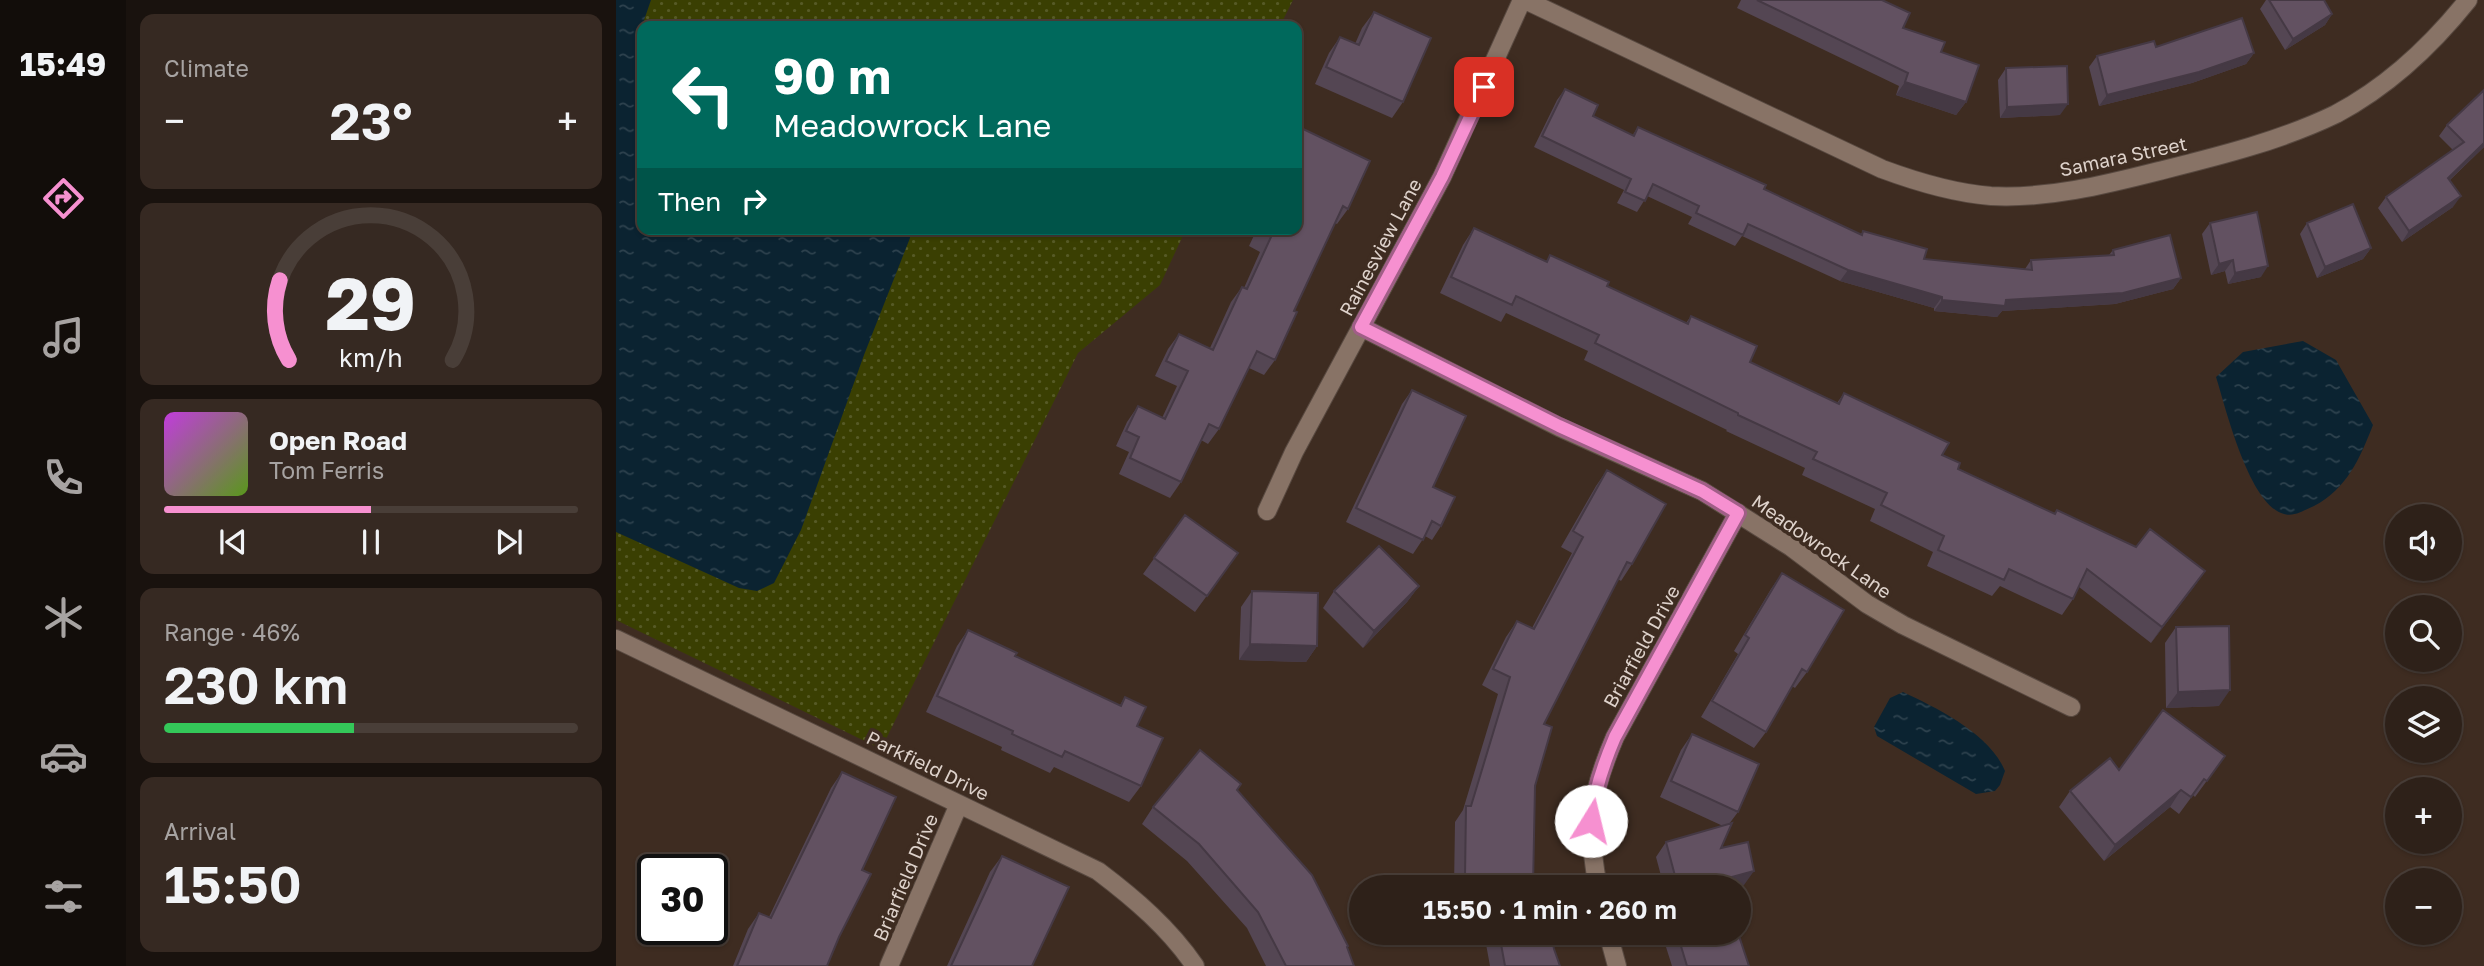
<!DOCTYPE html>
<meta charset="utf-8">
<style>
:root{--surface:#2e2119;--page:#362922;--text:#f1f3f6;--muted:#a7a3a2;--line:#493e38;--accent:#f690d0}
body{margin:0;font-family:"Golos Text",sans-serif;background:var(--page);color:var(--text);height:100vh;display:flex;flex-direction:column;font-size:26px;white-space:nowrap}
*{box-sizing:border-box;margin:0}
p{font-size:23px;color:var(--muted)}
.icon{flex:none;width:38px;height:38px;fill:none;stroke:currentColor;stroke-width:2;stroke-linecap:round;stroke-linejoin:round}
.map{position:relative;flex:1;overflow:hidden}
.sheet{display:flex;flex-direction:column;gap:14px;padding:14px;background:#19120e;width:490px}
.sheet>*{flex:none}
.guide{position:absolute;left:21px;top:21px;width:665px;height:214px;border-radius:14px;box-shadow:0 2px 5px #0004,0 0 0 2px var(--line);background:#00695c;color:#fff;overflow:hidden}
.buttons{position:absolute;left:1769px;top:504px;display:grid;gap:14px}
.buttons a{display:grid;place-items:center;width:77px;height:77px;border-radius:50%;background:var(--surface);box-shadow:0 2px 5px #0004,0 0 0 2px var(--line);font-size:35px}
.speed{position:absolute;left:21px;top:854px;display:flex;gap:14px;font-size:35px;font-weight:700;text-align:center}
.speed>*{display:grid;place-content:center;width:91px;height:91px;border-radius:50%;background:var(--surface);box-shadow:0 2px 5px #0004,0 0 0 2px var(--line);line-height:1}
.speed .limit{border:4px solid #111;border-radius:10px;background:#fff;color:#111}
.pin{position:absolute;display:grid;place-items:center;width:60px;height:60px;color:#fff;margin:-30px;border-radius:14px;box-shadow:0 4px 10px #0006}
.me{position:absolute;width:77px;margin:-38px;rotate:9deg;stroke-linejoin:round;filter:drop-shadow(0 0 5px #0008)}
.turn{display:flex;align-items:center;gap:24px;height:147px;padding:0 21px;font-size:32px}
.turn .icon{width:91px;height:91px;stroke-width:2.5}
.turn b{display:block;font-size:49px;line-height:60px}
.then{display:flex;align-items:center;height:66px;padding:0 21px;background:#0003;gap:14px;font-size:26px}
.big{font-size:52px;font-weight:600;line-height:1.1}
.sheet .card{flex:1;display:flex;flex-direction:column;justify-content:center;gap:10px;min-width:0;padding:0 24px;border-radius:14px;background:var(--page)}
.sheet .dial{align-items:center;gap:0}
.dial svg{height:182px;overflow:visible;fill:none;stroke:var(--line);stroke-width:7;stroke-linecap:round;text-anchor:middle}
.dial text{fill:var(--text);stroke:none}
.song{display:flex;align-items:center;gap:21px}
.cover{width:84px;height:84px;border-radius:10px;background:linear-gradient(135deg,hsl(290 70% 55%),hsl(90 70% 35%))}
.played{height:7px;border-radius:4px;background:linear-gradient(90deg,var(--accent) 50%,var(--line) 50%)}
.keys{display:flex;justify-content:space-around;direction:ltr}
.heat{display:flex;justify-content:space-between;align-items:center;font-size:38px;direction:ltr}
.charge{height:10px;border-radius:5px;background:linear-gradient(90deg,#34c759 46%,var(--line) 0)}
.trip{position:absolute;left:733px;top:875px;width:402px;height:70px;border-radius:35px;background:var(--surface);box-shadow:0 2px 5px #0004,0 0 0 2px var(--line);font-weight:600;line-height:70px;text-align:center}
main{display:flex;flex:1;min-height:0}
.dock{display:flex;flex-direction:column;width:126px;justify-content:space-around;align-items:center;background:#120d0a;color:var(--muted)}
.dock .icon{width:49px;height:49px}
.dock .selected{color:var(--accent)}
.dock b{font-size:32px;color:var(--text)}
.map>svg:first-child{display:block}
.grass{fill:url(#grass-dots)}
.water{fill:url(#water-ripples)}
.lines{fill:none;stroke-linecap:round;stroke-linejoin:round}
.street-casing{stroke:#584940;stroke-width:20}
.street{stroke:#887366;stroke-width:18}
.wall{fill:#544653}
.shaded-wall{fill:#453944}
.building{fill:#625161;stroke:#453944;stroke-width:2}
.route-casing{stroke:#a05e87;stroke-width:18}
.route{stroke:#f690d0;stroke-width:12}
.labels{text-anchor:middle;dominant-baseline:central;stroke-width:7;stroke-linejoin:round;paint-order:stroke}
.street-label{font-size:19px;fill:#ded2cb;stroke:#3e2c21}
</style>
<main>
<nav class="dock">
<b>15:49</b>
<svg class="icon selected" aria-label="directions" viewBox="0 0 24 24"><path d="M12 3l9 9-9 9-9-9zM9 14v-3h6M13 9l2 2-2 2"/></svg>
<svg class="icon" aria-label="music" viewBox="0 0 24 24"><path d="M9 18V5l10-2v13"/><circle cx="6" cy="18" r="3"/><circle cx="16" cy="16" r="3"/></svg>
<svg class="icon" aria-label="phone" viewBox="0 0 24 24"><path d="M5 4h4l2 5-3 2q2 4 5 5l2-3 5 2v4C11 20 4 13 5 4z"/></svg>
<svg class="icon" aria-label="climate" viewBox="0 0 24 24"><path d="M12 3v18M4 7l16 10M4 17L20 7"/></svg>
<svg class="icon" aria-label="car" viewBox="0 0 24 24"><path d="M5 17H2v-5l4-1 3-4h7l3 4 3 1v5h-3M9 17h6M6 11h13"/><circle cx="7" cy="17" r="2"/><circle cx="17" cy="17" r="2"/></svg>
<svg class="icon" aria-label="filters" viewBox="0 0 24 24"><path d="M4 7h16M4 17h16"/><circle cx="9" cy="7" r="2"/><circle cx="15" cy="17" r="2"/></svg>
</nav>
<section class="sheet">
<div class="card"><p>Climate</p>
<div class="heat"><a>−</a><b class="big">23°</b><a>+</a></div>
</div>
<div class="card dial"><svg viewBox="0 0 100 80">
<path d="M14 69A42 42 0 1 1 86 69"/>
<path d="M14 69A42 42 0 0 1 10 34" stroke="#f690d0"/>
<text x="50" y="56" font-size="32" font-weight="700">29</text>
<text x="50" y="72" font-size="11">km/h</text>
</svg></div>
<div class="card">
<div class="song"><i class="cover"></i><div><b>Open Road</b><p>Tom Ferris</p></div></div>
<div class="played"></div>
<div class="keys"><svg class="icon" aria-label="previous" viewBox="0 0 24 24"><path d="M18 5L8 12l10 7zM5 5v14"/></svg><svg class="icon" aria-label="pause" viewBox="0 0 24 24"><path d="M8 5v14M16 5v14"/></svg><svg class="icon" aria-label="next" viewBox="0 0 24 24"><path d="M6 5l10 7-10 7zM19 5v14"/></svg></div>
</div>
<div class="card"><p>Range · 46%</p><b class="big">230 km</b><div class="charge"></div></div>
<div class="card"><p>Arrival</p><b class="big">15:50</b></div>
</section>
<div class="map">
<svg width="1868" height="966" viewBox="0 0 1868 966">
<defs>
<pattern id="grass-dots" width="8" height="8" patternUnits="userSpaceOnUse" patternTransform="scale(1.75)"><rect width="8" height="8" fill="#3a3f02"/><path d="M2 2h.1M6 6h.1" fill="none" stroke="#565a26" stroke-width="1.8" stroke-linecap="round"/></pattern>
<pattern id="water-ripples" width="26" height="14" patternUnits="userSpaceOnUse" patternTransform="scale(1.75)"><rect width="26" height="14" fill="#0b2331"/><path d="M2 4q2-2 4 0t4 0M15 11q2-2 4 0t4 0" fill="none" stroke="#2e424e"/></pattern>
</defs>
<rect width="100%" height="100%" fill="#3e2c21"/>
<path class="grass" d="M0,0h677l-13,26h-638v203h544l-26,56 -82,68 -197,396 -265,-129z"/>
<path class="water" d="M0,0h35l-9,26v203h268v9l-46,117 -63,175 -27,53 -17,8 -18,-3 -123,-56z
M1687,341l33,19 37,65c-13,33 -26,64 -59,81 -10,4 -19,11 -30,8 -35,-9 -58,-105 -68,-137l27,-25z
M1287,692c34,16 87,42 102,79l-5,14 -5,6 -19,3 -99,-58 -3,-9 16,-29z"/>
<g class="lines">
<g class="street-casing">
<path id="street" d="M909,0l357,169c35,13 71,24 109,27 56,3 113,-11 168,-25 60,-15 121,-30 177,-57 51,-27 96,-69 132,-114
M745,327l198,100 143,64 89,56 76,57 36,21 168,82
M651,511l27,-59 148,-275 80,-177
M0,639l482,232c37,28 71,57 97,95
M982,887c-12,-62 -8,-92 17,-150l123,-224
M992,933l9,33
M273,966l70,-162"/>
</g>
<use href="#street" class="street"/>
</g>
<path class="wall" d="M1125,0h141l21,28 38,24 25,50 -10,13 -60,-20 3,-9 -162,-78z
M1650,0h58l8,14 -7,11 -40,25 -25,-41z
M758,12l29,90 -11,16 -77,-34 14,-31 11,-16 15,7 7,-16z
M1638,53l-8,11 -54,19 -93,23 -10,-39 8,-11z
M1390,68l54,47 -60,3 -2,-38z
M949,89l28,27 39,20 6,-9 126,62 97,46 2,-4 61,28 101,10 6,-9 78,-5 4,-5 68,28 -8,11 -58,15 -113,7 -5,6 -63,-6v-3l-94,-27 -98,-45 -7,10 -47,-22 4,-7 -45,-21 -10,16 -20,-9 7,-13 -90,-43 23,-47z
M1868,90v57l-34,33 3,27 -51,35 -24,-34 8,-11 67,-47 -14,-14 8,-11z
M683,127l49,82 -11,15 -2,-1 -41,88 -19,49 -11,15 -15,-7 -30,61 -11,15 -7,-4 -20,42 -11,16 -51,-24 10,-22 -13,-6 11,-24 11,-16 24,12 15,-32 -22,-10 13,-27 11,-15 31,14 21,-46 11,-15 2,1 16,-36 -11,-6 8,-17h40v-99z
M1594,223l51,54 -33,7 -3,-13 -14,4 -9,-41z
M1691,223l64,25 -8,11 -46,19 -17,-44z
M858,228l72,34 4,-7 57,31 79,37 5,-7 59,46 87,41 7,-10 98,62 16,14 96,45 3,-4 79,37 69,24 -54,72 -72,-56 -6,12 -11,16 -62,-29 -8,10 -65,-30 6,-14 -63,-31 5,-12 -73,-34 3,-7 -79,-37 1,-1 -143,-70 4,-9 -82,-38 -5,9 -61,-29 23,-48z
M796,390l29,136 -9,14 -7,-4 -12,18 -67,-32 56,-118z
M991,470l25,94 -11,17 -3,-2 -74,145 -9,62 -2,101h-79l1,-65 8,-12 35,-116 -16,-9 24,-48 11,-16 15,7 40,-75 -11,-6 35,-61z
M569,515l53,38 -43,59 -52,-38z
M1166,573l25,99 -12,16 -3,-2 -26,46 -12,16 -53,-31 37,-63 -4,-3 37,-62z
M803,586l-12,16 -44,46 -40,-40 11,-17z
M636,591l65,55 -11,16 -67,-2 2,-53z
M1560,627l43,79 -53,2 -1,-65z
M352,630l47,26 105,49 5,-8 12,29 4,60 -12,16 -75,-35 -4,6 -49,-23 1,-3 -76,-35 31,-66z
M1076,734l46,78 -9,12 -8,24 23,37 -7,2h-73l-8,-30 10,-15 57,-16 -63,-29 21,-47z
M1609,756l-30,41 -2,-2 -14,19 -9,-7 -66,54 -45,-54 11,-16 49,-21z
M226,772l20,98 -23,67 -12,29h-94l15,-37 11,-16 10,4 62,-129z
M621,790l111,156 -1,2 7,18h-88l-19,-38 -60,-67 -45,-37 11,-17z
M386,856l30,110h-85l43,-94z
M868,933h67l3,16 6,17h-70z
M1060,933h62l11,33h-77l-6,-19z"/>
<path class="shaded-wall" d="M1716,14l-7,11 -40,25 8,-11z
M1638,53l-8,11 -54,19 -93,23 8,-11z
M1289,82l61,20 -10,13 -60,-20z
M1452,104l-8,11 -60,3 7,-11z
M1868,143v4l-44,42 8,-11z
M1845,196l-8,11 -51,35 7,-11z
M1755,248l-8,11 -46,19 8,-11z
M1617,260l-8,11 -14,4 8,-11z
M1652,266l-7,11 -33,7 7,-11z
M1232,270l94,27 -8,11 -94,-27z
M1565,278l-8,11 -58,15 -113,7 -5,6 -63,-6 8,-11z
M1589,571l-11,16 -43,56 11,-16z
M803,586l-12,16 -44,46 11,-17z
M634,644l67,2 -11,16 -67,-2z
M1614,690l-11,16 -53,2 12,-16z
M1565,790l-11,17 -66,54 11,-16z
M1138,871l-10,14 -7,2h-21l5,-7z
M849,877h24l-8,10h-23z"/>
<path class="building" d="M1141,0h125l28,13 -7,15 42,14 -4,10 38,13 -13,37 -61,-20 3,-9z
M1653,0h55l8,14 -39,25z
M758,12l57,26 -28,64 -77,-35 14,-30 19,8z
M1626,18l12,35 -55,19 -92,23 -10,-39 57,-15 2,6z
M1451,66l1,38 -61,3 -1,-39z
M949,89l33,16 -5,11 41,20 4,-9 128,58 -2,4 98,46 1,-4 64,18 -3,10 108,11 -1,-10 83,-5 -1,-5 57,-15 11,43 -58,15 -117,7 -1,6 -63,-6v-3l-94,-27 -100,-46 -5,11 -47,-22 3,-7 -46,-22 -8,17 -20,-9 6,-13 -89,-43z
M1868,90v53l-36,35 13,18 -52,35 -23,-34 78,-55 -17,-17z
M683,127l71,34 -22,48 -5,-3 -49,105 3,1 -22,48 -18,-9 -38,78 -10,-5 -28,58 -51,-24 9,-21 -13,-6 12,-25 27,13 23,-48 -22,-10 13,-27 34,16 29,-63 5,2 24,-52 -12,-6 1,-2h37v-97z
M1737,204l18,44 -46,19 -18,-44z
M1641,212l11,54 -33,7 -2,-13 -14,4 -9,-41z
M858,228l73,34 3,-7 59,27 -2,4 81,38 3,-8 66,30 -7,16 89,42 5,-11 105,50 -7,12 18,8 -2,6 97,45 2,-4 79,37 14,-18 55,42 -43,56 -75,-58 -14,30 -64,-30 -5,11 -66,-30 6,-14 -63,-31 6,-12 -74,-34 4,-7 -79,-37v-2l-143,-70 4,-8 -83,-39 -4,9 -61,-28z
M796,390l54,26 -33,71 22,10 -14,29 -9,-5 -9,19 -67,-32z
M991,470l59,34 -34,60 -5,-2 -83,162 8,3 -17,59 -2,101h-42l-2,-10h-24l1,-71h5l39,-129 -17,-8 24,-48 17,8 49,-92 -10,-6z
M569,515l53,38 -31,43 -53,-38z
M763,546l40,40 -45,45 -40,-40z
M1166,573l62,37 -37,62 -5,-3 -36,63 -54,-31 37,-63 -4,-3z
M636,591l66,2 -1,53 -67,-2z
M1613,626l1,64 -52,2 -2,-65z
M352,630l49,23 -2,3 106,50 4,-9 21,10 -9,19 26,12 -22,48 -76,-35 -3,6 -50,-23 1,-3 -76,-35z
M1547,710l62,46 -18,25 -3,-2 -13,18 -10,-7 -66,55 -45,-54 40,-33 9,12z
M1076,734l67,30 -21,48 -67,-31z
M584,750l41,34 -4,6 75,85 36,71 -1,1 7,19h-68l-28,-54 -59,-68 -46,-37z
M226,772l54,25 -34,73 9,4 -32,63 -12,29h-90l22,-53 12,5z
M1116,823l-11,25 27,-6 6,29 -33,9 2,7h-45l-12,-45z
M386,856l67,31 -37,79h-81z
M883,933h52l3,16 6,17h-55z
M1061,933h61l11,33h-62z"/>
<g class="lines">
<g class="route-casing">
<path id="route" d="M868,87l-42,90 -81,150 198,99 143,65 36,22 -123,224c-12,28 -21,54 -24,84"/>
</g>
<use href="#route" class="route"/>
</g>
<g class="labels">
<g class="street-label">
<text transform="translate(1507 156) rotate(-12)">Samara Street</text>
<text transform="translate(764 247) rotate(-62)">Rainesview Lane</text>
<text transform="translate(1206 546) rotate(35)">Meadowrock Lane</text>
<text transform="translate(1025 646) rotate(-61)">Briarfield Drive</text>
<text transform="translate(312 765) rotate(26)">Parkfield Drive</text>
<text transform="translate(289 877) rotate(-67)">Briarfield Drive</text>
</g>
</g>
</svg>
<div class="buttons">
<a><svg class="icon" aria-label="sound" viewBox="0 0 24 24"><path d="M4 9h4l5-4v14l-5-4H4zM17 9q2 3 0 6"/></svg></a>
<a><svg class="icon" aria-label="search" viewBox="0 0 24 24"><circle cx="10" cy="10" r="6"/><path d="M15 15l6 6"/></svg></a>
<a><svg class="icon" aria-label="layers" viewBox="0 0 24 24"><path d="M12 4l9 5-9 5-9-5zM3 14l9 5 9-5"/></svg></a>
<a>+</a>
<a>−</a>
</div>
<div class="speed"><div class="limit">30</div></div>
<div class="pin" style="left:868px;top:87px;background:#d93025"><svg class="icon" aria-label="arrive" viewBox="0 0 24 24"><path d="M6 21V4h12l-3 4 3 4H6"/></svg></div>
<svg class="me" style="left:975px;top:821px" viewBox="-20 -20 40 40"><circle r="19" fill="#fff"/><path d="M0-13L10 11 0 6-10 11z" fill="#f690d0"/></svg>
<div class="trip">15:50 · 1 min · 260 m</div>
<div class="guide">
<div class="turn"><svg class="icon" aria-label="left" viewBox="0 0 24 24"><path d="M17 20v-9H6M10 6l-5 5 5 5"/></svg><div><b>90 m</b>Meadowrock Lane</div></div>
<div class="then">Then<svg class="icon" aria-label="right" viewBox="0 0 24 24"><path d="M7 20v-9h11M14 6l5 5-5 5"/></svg></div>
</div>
</div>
</main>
